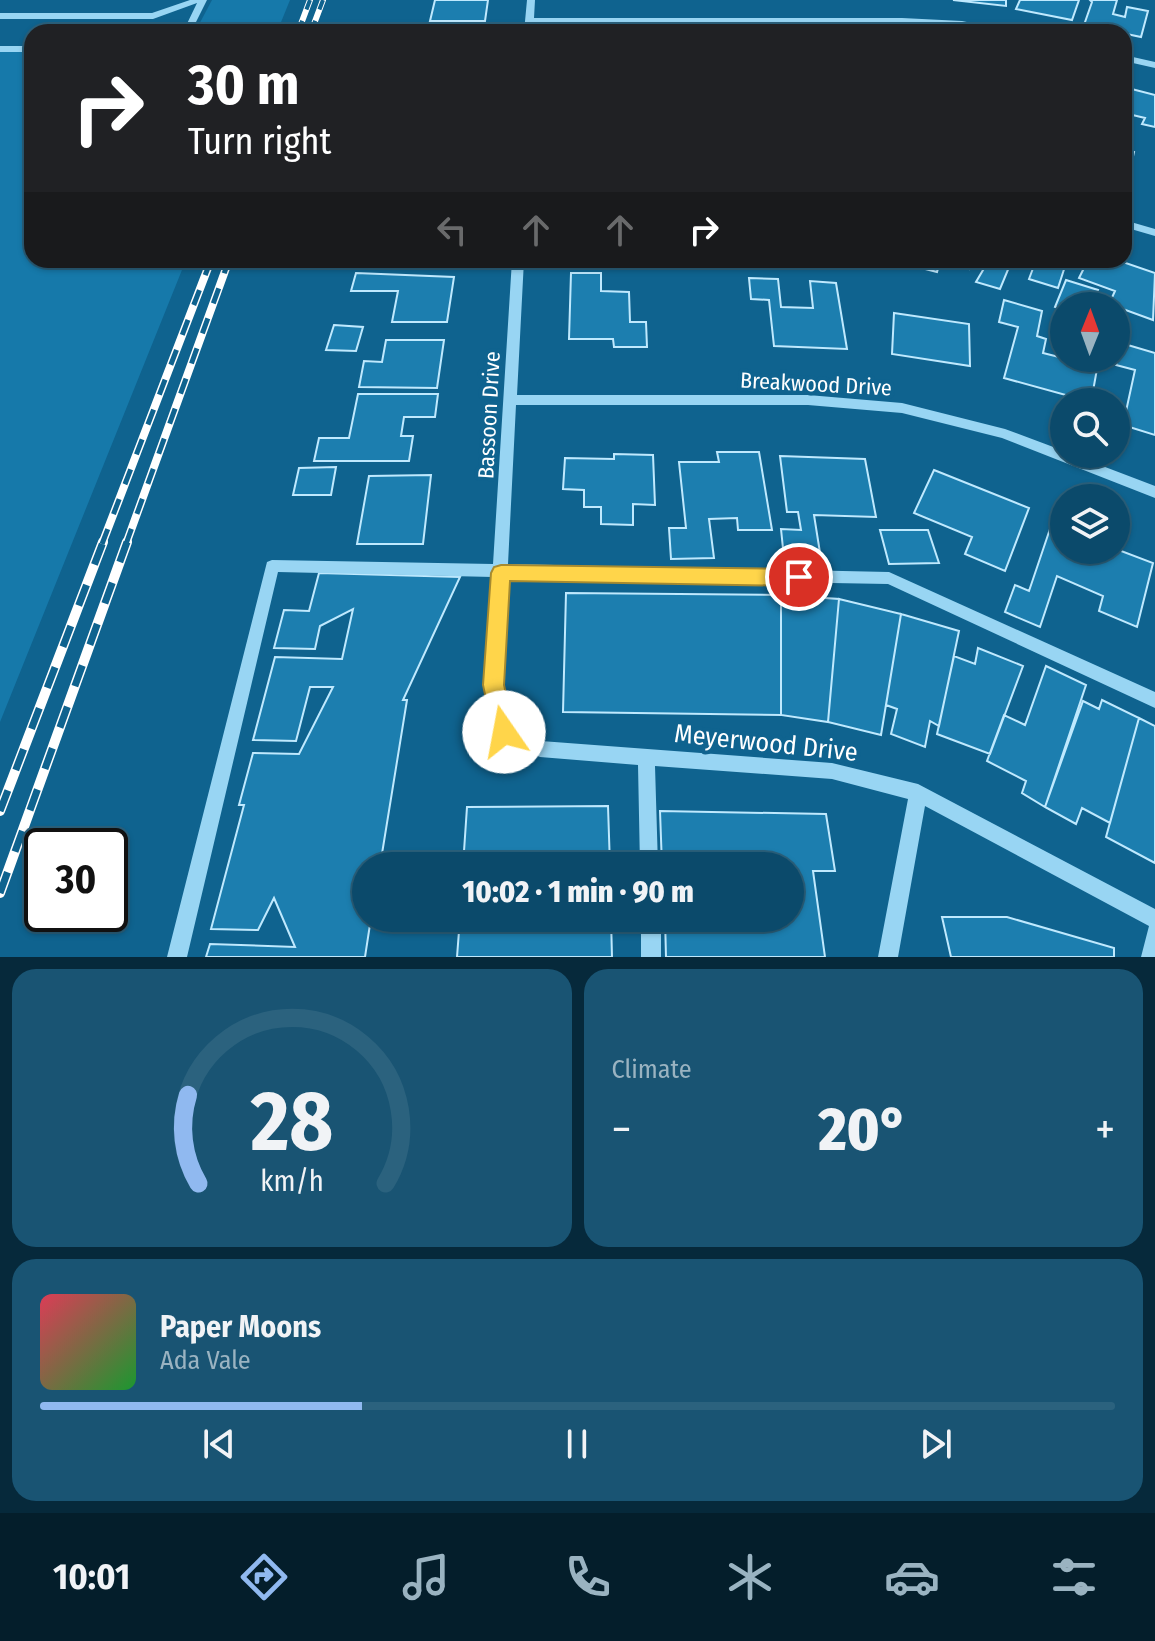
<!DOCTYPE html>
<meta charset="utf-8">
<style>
:root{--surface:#0b4a6b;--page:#195473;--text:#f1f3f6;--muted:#9ab3c1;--line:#2b627e;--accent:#90b9f0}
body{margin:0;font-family:"Fira Sans Condensed",sans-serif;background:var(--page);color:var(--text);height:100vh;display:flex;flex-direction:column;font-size:30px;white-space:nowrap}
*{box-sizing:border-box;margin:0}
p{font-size:26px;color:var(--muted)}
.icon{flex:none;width:44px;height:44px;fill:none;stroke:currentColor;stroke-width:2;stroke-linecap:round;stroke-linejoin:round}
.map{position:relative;height:957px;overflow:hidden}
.side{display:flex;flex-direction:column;gap:12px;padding:12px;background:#06293b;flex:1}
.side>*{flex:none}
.guide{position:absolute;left:24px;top:24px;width:1108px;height:244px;border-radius:24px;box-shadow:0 2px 6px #0004,0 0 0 2px var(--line);background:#202124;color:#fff;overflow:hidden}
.needle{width:52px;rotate:1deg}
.fabs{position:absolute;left:1050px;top:292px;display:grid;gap:16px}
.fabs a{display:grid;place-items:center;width:80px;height:80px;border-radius:50%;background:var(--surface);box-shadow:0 2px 6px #0004,0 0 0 2px var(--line);font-size:40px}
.speed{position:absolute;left:24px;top:828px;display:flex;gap:16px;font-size:40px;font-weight:700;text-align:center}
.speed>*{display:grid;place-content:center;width:104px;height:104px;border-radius:50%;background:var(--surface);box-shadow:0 2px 6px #0004,0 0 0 2px var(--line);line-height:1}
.speed .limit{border:4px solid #111;border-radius:12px;background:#fff;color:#111}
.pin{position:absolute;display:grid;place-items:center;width:68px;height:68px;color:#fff;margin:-34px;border:4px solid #fff;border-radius:50%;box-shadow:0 2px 8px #0007}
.me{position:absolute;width:88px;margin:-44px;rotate:348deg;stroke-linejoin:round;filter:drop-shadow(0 0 6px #0008)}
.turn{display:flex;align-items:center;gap:28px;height:168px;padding:0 32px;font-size:36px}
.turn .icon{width:104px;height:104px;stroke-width:2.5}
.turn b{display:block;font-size:56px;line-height:68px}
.lanes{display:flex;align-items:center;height:76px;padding:0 32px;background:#0003;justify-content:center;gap:40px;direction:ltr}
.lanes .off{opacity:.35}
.big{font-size:60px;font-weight:800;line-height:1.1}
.side .tile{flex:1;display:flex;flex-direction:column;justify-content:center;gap:12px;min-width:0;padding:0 28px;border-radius:24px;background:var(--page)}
.side .dial{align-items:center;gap:0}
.dial svg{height:208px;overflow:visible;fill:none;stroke:var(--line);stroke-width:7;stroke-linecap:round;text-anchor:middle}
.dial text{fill:var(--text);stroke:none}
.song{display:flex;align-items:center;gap:24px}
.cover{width:96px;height:96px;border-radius:12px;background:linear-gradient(135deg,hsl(350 70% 55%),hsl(130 70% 35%))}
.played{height:8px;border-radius:4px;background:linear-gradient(90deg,var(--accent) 30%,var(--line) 30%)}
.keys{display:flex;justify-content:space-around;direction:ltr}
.heat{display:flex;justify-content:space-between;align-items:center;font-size:44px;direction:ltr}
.side .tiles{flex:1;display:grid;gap:12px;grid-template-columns:1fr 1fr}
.tile:last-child{grid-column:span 2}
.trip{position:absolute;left:352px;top:852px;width:452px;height:80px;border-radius:40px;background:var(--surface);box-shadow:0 2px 6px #0004,0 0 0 2px var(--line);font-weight:800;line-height:80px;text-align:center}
.menu{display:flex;height:128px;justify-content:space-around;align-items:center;background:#041e2b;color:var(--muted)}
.menu .icon{width:56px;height:56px}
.menu .on{color:var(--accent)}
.menu b{font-size:36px;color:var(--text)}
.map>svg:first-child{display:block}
.green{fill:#1679aa}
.building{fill:#1c7eaf;stroke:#bfe9fe;stroke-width:2}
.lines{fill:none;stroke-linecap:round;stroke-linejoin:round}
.minor{fill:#98d5f3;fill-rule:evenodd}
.rail-far2-casing{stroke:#fff;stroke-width:6}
.rail-far1-casing{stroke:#fff;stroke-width:8}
.rail-casing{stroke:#fff;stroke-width:10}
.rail-far2{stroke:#0f638f;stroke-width:4;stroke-dasharray:12;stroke-linecap:butt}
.rail-far1{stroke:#0f638f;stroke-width:5;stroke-dasharray:16;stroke-linecap:butt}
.rail{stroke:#0f638f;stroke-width:7;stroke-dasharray:22;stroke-linecap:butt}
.route{fill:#ffd54a;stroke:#a68a30;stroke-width:2}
.labels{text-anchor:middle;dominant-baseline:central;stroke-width:8;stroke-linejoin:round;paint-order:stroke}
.street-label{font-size:22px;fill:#fff;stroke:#0f638f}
.near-street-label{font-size:26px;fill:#fff;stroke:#0f638f}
</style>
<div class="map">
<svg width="1155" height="957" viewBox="0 0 1155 957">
<rect width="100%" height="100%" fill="#0f638f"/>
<path class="green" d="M212,0h78l-13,32h-82z
M0,52h32v208h154l-186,462z"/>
<path class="building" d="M435,0h53l-3,21h-55z
M953,0h53v6z
M1020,0h59l-7,20 -56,-11z
M1090,0h27l-4,14 12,3 2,-10 21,4 -7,26 -57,-12 8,-23z
M463,24l22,1 -1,7h-43l1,-4h21z
M1124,87l31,8v32l-13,-3 3,-6 -21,-5z
M1124,149l10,3 -8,36 -2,-1z
M383,260h70l-1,5h-70z
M823,260h29l2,7h-29z
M903,260h68l-2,9 -29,-7 -3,10 -35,-9z
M989,260h23l-12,29 -24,-7z
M1023,260h44l-9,28 -29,-9 6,-16z
M1088,260h29l38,13 -2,47 -44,-16 6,-13 -36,-13z
M356,273l98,4 -7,45h-55l6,-31h-47z
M571,273h30v18l28,1 1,30h16l1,25h-33l-1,-8h-44z
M749,278l29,1 3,28 32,1 -3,-27 26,2 11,66 -73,-3 -5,-46 -18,-1z
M1066,280l32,10 -6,16h-28v4l-9,-3z
M1004,300l38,11 -5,25 9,3 -3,14 24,6 32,-1 -8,44 -87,-24 14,-51 -19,-5z
M894,313l75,11 1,42 -78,-12z
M334,325l29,2 -7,24 -30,-1z
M386,340h58l-7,48 -78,-1 5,-26 18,1z
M1121,343l34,10v82l-32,-10 12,-55 -19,-5z
M358,394h80l-3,23h-31l-3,19h12l-4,25h-95l5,-23h30z
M717,452h42l13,78h-34l-1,-12 -28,1 5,39 -43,1 -2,-31h17l-7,-66h40z
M614,454l39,1 2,50 -22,-1v21l-32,-1v-17h-17v-17l-21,-1 2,-31 49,1z
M780,456l85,3 11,58 -62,-2 7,44 -37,-1 -3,-29 20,1 -3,-18h-11z
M336,467l-5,28h-38l6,-27z
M934,470l95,38 -24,63 -40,-17 7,-17 -58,-24z
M431,475l-8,69h-66l12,-68z
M1052,523l12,5v22l52,-1 37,14 -16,64 -38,-16 4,-15 -46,-20 -17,51 -35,-15 10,-27 14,6z
M880,530h48l11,33 -50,1z
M319,573l141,4 -57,123h4l-27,166h-14v52h5l-6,39h-159l4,-13 85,3 -21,-49 -16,32 -47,-1 33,-124h-5l14,-52 46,1 34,-67h-23l-14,54 -43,-1 22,-83 67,2 11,-50 -33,17 -5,23 -41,-1 10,-38 25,1z
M566,593l215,2v120l-218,-3z
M781,595l58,4 -11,123 -47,-7z
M839,599l62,15 -20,121 -53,-13z
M901,614l58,17 -20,95 -9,-5 -5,26 -34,-13 6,-25 -11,-4z
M978,648l45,18 -33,88 -53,-20 17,-78 21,8z
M1046,666l40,19 -41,122 -23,-14 4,-12 -39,-20 17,-46 21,10z
M1102,700l37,18 -29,105 -28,-15 -6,16 -31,-17 38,-106 16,8z
M1139,718l16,8v137l-49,-26z
M608,806l2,60h-147l4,-59z
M660,811l166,3 9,57h-22l12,86h-159l-1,-39h125v-52h-128z
M942,917h65l107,31v9h-163z
M460,918h151l1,39h-155z"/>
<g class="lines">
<path class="minor" d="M190,0h17l-16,32h-8l14,-29 -44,16h-153v-6h152z
M527,0h8l-1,18h368l60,3 53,11 -113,-8h-369l-1,8h-8z
M0,46h32v6h-32z
M1124,55l31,7v6l-31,-7z
M1124,220l31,9v7l-31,-9z
M512,260h12l-7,135h291l94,8 103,26 59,22v3h7l84,32v12l-153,-60 -100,-25 -94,-8h-292l-8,159 381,8 266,120v16l-267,-124 -380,-7 -6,108 9,42 30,14 291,22 86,21 237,125v48h-14l8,-31 -224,-120 -27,151h-20l30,-158 -76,-20 -177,-13 3,100h-18l-2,-101 -98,-8 -42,-19 -12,-53 7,-108 -215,-5 -91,385h-20l100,-395 5,-2 221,4z
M641,918h20v39h-20z"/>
<g class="rail-far2-casing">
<path id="rail-far2" d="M298,32l12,-32
M311,32l12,-32"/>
</g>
<g class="rail-far1-casing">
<path id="rail-far1" d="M102,544l109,-284
M126,544l103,-284"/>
</g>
<g class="rail-casing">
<path id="rail" d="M0,811l103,-269
M0,893l127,-351"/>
</g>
<use href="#rail-far2" class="rail-far2"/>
<use href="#rail-far1" class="rail-far1"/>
<use href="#rail" class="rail"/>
</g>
<path class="route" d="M501,565l298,4 7,2 3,6 -3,6 -7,3 -289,-5 -6,104 11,47 -4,8 -7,3 -8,-3 -3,-8 -10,-47 8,-112 3,-6z"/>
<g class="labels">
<g class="street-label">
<text transform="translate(816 384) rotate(3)">Breakwood Drive</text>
<text transform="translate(489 415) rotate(-87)">Bassoon Drive</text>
</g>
<g class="near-street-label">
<text transform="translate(766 743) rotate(6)">Meyerwood Drive</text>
</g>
</g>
</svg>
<div class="fabs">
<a><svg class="needle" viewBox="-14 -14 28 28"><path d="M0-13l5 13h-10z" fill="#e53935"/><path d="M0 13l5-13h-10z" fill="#9ab3c1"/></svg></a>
<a><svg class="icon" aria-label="search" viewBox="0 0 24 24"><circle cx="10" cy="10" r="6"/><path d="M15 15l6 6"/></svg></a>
<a><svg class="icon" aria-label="layers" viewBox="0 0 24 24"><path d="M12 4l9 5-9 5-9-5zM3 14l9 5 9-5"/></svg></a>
</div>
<div class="speed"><div class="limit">30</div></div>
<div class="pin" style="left:799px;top:577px;background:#d93025"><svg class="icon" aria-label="arrive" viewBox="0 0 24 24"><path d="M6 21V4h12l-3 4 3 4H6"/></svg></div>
<svg class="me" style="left:504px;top:732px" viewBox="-20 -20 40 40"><circle r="19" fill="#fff"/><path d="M0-13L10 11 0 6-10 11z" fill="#ffd54a"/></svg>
<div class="trip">10:02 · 1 min · 90 m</div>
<div class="guide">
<div class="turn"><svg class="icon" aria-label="right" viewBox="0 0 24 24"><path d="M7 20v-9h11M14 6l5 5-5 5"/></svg><div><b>30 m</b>Turn right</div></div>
<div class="lanes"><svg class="icon off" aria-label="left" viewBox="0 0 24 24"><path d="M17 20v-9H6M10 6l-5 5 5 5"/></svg><svg class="icon off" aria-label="ahead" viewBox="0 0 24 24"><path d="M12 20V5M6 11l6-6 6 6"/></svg><svg class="icon off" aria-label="ahead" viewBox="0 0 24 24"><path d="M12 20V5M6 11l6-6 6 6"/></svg><svg class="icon" aria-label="right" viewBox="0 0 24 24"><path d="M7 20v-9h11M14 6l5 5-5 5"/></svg></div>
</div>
</div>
<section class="side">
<div class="tiles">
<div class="tile dial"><svg viewBox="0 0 100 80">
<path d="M14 69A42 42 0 1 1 86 69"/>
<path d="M14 69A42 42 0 0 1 10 35" stroke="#90b9f0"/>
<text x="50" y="56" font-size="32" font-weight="700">28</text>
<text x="50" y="72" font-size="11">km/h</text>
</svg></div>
<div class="tile"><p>Climate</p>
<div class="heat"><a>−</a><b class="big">20°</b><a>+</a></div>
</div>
<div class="tile">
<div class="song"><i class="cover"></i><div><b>Paper Moons</b><p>Ada Vale</p></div></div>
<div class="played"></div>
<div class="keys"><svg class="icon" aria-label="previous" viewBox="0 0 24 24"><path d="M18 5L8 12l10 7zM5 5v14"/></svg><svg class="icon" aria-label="pause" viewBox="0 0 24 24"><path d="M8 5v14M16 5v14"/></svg><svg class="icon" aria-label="next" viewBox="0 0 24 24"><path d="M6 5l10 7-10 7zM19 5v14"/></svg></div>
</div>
</div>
</section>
<nav class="menu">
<b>10:01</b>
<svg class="icon on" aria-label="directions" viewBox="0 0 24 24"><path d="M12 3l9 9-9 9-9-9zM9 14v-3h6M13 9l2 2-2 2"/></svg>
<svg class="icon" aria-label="music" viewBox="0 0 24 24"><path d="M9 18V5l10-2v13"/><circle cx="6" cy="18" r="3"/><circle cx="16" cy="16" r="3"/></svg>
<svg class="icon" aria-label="phone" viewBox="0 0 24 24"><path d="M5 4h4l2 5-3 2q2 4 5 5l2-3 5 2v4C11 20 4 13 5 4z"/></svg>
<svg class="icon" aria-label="climate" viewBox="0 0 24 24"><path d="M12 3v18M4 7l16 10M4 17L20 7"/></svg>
<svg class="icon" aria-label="car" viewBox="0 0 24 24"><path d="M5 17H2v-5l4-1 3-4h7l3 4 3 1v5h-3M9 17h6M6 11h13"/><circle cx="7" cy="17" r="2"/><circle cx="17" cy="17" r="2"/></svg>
<svg class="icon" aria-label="filters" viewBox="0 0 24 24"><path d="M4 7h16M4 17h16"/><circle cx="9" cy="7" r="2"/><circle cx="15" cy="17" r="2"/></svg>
</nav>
